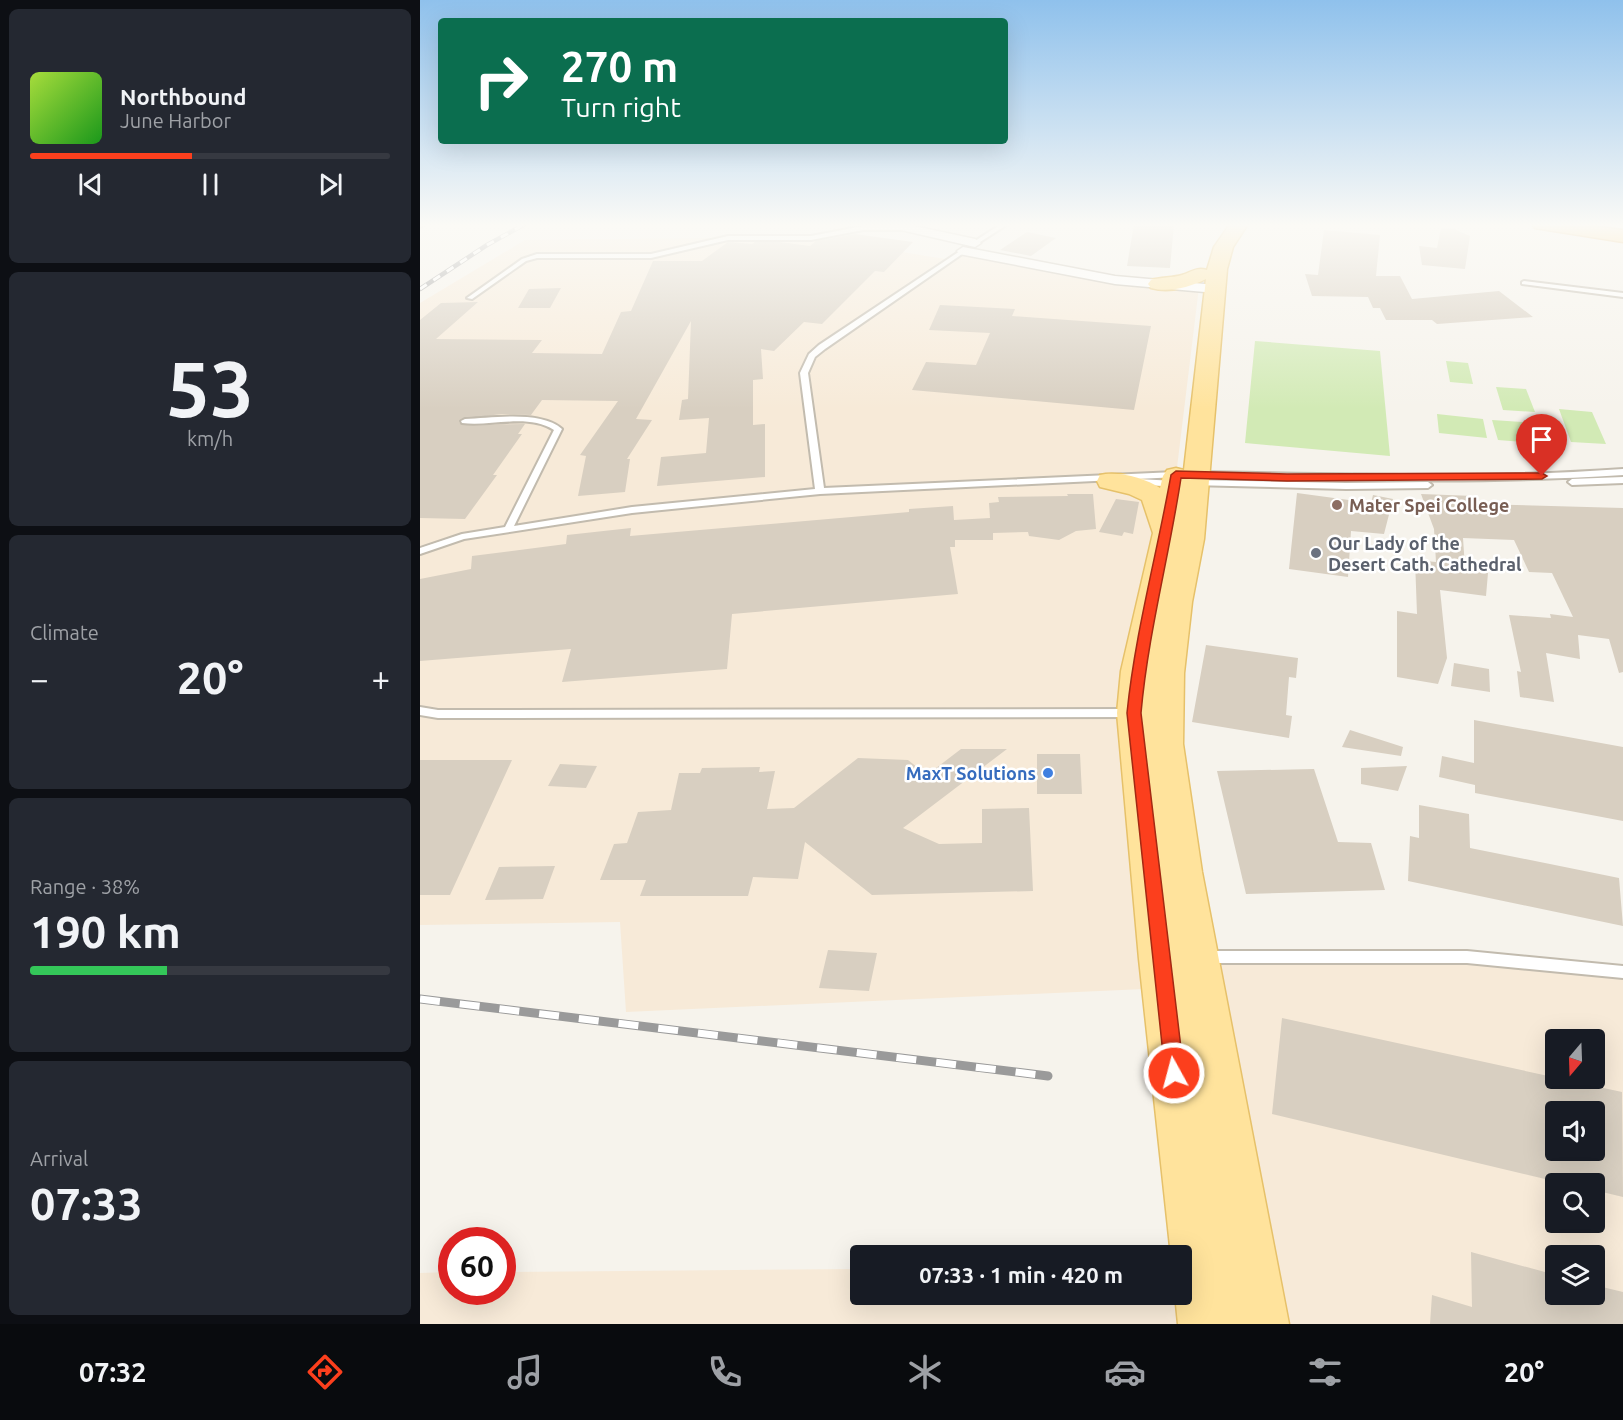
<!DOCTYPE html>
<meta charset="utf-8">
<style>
:root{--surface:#171b24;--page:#242831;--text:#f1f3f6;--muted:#9ea1a6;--line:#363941;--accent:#fc3f1d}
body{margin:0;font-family:Ubuntu,sans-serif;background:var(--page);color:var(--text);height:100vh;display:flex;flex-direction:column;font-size:22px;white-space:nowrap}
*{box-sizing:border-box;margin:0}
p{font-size:20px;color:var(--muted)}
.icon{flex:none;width:33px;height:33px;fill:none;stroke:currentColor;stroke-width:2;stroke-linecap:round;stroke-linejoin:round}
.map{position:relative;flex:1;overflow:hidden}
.drawer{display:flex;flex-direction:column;gap:9px;padding:9px;background:#0d0f14;width:420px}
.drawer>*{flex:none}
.top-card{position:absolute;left:18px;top:18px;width:570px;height:126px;border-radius:6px;box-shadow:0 6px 24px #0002;background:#0b6e4f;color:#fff;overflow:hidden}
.needle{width:39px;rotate:199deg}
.controls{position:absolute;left:1125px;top:1029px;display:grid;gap:12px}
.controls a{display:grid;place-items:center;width:60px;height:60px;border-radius:6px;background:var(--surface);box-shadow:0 6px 24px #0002;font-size:30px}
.speed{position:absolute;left:18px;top:1227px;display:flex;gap:12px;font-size:30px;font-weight:700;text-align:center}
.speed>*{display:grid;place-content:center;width:78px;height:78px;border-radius:50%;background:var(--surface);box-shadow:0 6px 24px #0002;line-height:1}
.speed .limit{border:9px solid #d22;background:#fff;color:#111}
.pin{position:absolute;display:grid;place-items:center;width:51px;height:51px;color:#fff;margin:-62px -26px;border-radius:50% 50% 50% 0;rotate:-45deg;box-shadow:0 0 6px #0007}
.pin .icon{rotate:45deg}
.me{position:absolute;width:66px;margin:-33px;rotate:353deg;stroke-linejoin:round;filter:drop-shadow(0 0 4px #0008)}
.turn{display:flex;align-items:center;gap:21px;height:126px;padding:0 24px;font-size:27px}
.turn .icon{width:78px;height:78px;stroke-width:2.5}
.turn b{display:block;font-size:42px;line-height:51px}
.big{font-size:45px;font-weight:600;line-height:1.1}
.drawer .tile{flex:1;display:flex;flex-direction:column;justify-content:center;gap:9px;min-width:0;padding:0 21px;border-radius:9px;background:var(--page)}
.drawer .dial{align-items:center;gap:0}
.dial b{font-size:78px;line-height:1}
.song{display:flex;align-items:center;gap:18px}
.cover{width:72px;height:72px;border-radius:9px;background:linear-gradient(135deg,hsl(80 70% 55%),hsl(120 70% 35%))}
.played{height:6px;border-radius:3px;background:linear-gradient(90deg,var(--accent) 45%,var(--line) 45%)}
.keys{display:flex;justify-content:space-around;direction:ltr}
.heat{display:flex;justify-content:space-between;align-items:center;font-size:33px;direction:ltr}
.charge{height:9px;border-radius:4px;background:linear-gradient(90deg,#34c759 38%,var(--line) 0)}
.trip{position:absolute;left:430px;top:1245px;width:342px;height:60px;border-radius:6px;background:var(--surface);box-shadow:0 6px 24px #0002;font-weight:600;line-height:60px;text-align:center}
.menu{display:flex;height:96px;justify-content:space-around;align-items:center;background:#090b0e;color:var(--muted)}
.menu .icon{width:42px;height:42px}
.menu .current{color:var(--accent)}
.menu b{font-size:27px;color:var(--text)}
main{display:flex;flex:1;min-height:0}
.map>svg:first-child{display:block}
.commercial{fill:#f7ead8;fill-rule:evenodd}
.green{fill:#d2eab5}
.building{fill:#d8cfc1;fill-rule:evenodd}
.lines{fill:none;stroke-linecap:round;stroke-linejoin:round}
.lane-casing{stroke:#c2bbae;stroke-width:4}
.street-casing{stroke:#c2bbae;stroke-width:3}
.primary-casing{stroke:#e6c16a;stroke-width:3}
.highway-casing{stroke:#e0a43c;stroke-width:3}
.lane{fill:#fff;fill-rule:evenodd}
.street{fill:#fff;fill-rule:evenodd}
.primary{fill:#ffe39c;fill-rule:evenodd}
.highway{fill:#ffcf6e;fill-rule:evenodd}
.rail-far1-casing{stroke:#9a9a9a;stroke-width:4.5}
.rail-casing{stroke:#9a9a9a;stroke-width:9}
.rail-far1{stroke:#fff;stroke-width:3;stroke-dasharray:8;stroke-linecap:butt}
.rail{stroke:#fff;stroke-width:7;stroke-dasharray:20;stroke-linecap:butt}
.route{fill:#fc3f1d;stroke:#a42913;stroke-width:1.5}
.education-dot{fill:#8d6e63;stroke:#fff;stroke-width:2}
.worship-dot{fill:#6b7280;stroke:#fff;stroke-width:2}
.shop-dot{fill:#3f7fe0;stroke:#fff;stroke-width:2}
.labels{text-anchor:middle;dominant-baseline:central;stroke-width:5;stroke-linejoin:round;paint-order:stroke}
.education-label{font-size:18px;font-weight:bold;fill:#785e54;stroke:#fff;text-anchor:start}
.worship-label{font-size:18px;font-weight:bold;fill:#5b616d;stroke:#fff;text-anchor:start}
.shop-label{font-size:18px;font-weight:bold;fill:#366cbe;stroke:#fff;text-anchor:end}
</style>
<main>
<section class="drawer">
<div class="tile">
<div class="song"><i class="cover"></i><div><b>Northbound</b><p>June Harbor</p></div></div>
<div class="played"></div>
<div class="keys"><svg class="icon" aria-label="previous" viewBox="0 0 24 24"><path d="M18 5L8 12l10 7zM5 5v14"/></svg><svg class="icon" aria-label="pause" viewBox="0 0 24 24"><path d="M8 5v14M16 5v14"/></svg><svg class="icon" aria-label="next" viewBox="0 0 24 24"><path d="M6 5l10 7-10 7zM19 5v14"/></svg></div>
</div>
<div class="tile dial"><b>53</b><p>km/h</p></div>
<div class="tile"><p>Climate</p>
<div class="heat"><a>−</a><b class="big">20°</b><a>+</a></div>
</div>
<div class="tile"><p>Range · 38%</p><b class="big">190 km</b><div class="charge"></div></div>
<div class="tile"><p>Arrival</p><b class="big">07:33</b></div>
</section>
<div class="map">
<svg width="1203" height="1324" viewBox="0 0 1203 1324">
<rect width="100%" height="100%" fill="#f6f3ec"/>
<path class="commercial" d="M390,237l141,23 12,-9 121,24 115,12 -24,197 -15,475 194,-3 269,16v352h-1203v-51l31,-1 1,20h50l1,-20 358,-3v25h321v-38l-38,-267 -518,23 -6,-90 -200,3v-622l105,-63zM1136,1040h38v38h-38zM1136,1112h38v38h-38zM1136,1184h38v38h-38zM1136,1256h38v38h-38z"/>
<path class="green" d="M835,341l125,10 10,105 -145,-13z
M1026,361l22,2 5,21 -23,-2z
M1076,387l30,2 9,23 -32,-2z
M1139,409l33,3 14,32 -35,-2z
M1017,414l46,5 4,19 -48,-5z
M1072,420l48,3 8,21 -50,-4z"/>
<path class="building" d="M714,224h40l-4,44 -43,-2z
M1021,228l13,1 16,7 -5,33 -43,-4 -3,-19 18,2z
M904,230l56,5 -4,41h24l12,23 87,-8 34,26 -96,7 -5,-4h-46l-6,-12h-7l-5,-11 -56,-1 -7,-22 13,1z
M607,232l29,6 -25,18 -31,-6z
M435,234l58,8 -29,30 -9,-1 -53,53 -18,-2 -30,29 -13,-2 2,30 -10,1v45l12,-1v53l-108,9 4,-29 45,-4 3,-35 -30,2 3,-20 6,-1 3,-78 -55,98 16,1 -25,39h3l-5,33 -47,4 8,-40 -6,-1 38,-54 -76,-1 -11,15 -29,-1 -42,5 -1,3 3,3 63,-1 -7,10h4l-29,41h4l-32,44 -45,-1v-198l21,-17 37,-1 -42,37 106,1 -10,13 70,1 19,-42 10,-1 22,-50h49l26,-19 24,2 3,-2h24l31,4 6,-5z
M141,288l-11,20h-32l11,-19z
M520,305l75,4 -3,7 139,10 -17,84 -222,-20 14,-28 50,3 14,-32 -61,-3z
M877,493l74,10 2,-8 20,4 -9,35 -33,-3 -3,46 -59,-8z
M647,494h26l3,35 -20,2 -17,9 -30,-4 -1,-4 -35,1v7h-38v7h-5l8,47 -226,20 -5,55 -165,13 9,-33 -151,12v-82l51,-10 1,-13 94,-12 1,-9 64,-7 -1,8 279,-24v-3l44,-3 1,14 36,-2 -1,-15 10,-1 -1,-5 70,-1z
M1001,494l53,2 3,8 146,4v164l-4,1 -10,-34 -31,-4 2,24 -34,-6 8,49 -34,-5 -3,-26 4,1 -12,-57 42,3 -1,-4 23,3 -21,-44 -23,-1 -15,-32 -51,-2 2,30 23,5 -2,23 -46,-6 7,68 -9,26 -41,-7v-66l20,3 -2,-54 21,2 -2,-33z
M696,499l23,3 -6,32 -9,-2 -2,4 -23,-4z
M786,645l92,13 -2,20 -7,-1 -3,38 6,1 -3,22 -97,-16z
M1034,663l35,6 1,23 -39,-6z
M1054,720l149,27v74l-148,-28v-8l-36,-8 3,-21 32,7z
M930,730l53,17 -2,9 -59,-9z
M541,749h46l-104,79 36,16 43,-1v-34l47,-1 4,83 -161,4 -67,-53 -7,37 -45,-2 -5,19h-108l6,-16h-46l14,-36 13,-1 11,-31 33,-2 8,-37h21l2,-5 58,-1 -1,5 16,-1 -8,38 27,-1 64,-50 50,2 19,15z
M617,754h43l2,40h-45z
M0,760h92l-62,135h-30z
M140,764l37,2 -11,22 -38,-2z
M987,766l-9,25 -37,-7v-16z
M894,769l24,73 33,1 14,47 -139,4 -29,-123z
M999,805l50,9 1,34 149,30 4,48 -215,-45 2,-45 9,2z
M135,866l-12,33 -58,1 14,-33z
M408,950l49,3 -8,38 -50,-3z
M862,1018l340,74 1,105 -29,-7v-6h-28l-294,-70zM1136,1112h38v38h-38z
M1051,1252l85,23v19h38v-9l29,7v32h-193l2,-29 40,12z"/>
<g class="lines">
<g class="lane-casing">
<path id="lane" d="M0,224h5l-5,3z
M581,224h7l-31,20 -5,-1z
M443,226h42l3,2 -3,2h-42l-52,10h-83l-77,18h-114l-11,3 -54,38 -5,-1 55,-39 15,-5h114l77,-18h83z
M543,249l3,2 -1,1 -140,97 -10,8 -7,16 16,115 351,-16 3,1v4l-358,17 -188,19 -168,26 -44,15v-6l42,-14 43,-7 49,-97c-27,-17 -63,-3 -92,-7l-1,-2 4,-2c27,-1 76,-9 97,10l-48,97 118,-19 183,-18 -15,-116 9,-19 10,-9z
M1104,281l99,12v4l-101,-13v-2z
M1203,469v6c-142,9 -284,5 -426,3l-4,-3 4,-3c142,2 284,7 426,-3z
M1203,477v6l-51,2 -4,-3 4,-3z
M717,479l39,2 4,3 -4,3 -42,-3v-4z
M774,480l152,3 82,-1 4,3 -4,3 -82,1 -155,-4 -1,-2z
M0,707l18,3 693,-1 6,4 -6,4 -693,1 -18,-3z
M785,951h262l156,15v12l-156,-15h-262l-5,-2 -2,-4 2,-4z"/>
</g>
<g class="street-casing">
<path id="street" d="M485,224l70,15 6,4 -6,4 -74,-17v-4z
M543,247l152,29 101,9 7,4 -7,4 -101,-9 -156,-30 -2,-3z"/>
</g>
<g class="primary-casing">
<path id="primary" d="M810,224h18l-15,23 -6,22 -23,270 -12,63 -8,71 -1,71 19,128 87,452h-111l-3,-30h7v-38h-11l-32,-297 -22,-246 4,-42 32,-138 -11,-33 -13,-6 -29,-7 -3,-6 3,-6c18,-4 45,3 60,13l3,-12 4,-6 9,-2 8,2 22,-191c-16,8 -37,14 -55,9l-3,-4 3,-4c10,-3 21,-2 31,-5 10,-3 14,-8 25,-5l7,-23z"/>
</g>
<g class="highway-casing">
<path id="highway" d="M1112,224h45l46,6v12l-82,-13 -6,-1z"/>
</g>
<use href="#lane" class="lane"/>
<use href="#street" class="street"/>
<use href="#primary" class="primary"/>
<use href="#highway" class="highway"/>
<g class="rail-far1-casing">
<path id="rail-far1" d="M0,289l67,-44 38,-21"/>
</g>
<g class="rail-casing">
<path id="rail" d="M0,999l628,77"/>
</g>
<use href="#rail-far1" class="rail-far1"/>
<use href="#rail" class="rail"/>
</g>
<linearGradient id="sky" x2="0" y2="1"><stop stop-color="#8fc1ec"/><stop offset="0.55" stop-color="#fbfaf6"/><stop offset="1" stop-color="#fbfaf6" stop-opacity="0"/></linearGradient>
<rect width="1203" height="409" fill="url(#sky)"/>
<path class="route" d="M756,471l111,3 255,-1 5,3 -5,3 -255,2 -106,-3c-12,79 -33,156 -40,235l43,360 -3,6 -7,3 -6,-3 -3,-6 -38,-360c8,-80 30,-159 44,-238z"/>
<circle class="education-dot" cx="917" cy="505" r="6"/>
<circle class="worship-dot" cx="896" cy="553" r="6"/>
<circle class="shop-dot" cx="628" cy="773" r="6"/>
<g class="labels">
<g class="education-label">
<text x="929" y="505">Mater Spei College</text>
</g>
<g class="worship-label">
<text x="908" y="543">Our Lady of the<tspan x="908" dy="21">Desert Cath. Cathedral</tspan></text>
</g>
<g class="shop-label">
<text x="616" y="773">MaxT Solutions</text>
</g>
</g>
</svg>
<div class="controls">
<a><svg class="needle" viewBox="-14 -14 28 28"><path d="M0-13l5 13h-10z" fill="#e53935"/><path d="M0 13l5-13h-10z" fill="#9ea1a6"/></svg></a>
<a><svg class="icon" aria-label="sound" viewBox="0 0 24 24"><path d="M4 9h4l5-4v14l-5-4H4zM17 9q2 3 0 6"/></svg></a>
<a><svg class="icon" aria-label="search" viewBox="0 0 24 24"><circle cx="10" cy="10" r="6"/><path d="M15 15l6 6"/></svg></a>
<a><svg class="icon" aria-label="layers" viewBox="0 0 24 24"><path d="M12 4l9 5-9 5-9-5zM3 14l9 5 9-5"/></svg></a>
</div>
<div class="speed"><div class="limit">60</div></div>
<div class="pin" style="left:1122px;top:476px;background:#d93025"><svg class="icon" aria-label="arrive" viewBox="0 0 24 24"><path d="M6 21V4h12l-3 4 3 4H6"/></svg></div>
<svg class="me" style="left:754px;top:1073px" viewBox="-20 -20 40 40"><circle r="17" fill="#fc3f1d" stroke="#fff" stroke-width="3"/><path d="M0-11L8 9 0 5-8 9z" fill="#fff"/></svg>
<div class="trip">07:33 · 1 min · 420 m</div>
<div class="top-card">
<div class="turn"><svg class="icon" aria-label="right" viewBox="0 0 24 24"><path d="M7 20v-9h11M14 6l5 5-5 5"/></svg><div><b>270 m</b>Turn right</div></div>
</div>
</div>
</main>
<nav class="menu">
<b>07:32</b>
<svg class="icon current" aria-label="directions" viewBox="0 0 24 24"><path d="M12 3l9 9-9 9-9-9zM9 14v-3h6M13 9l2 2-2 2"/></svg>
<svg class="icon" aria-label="music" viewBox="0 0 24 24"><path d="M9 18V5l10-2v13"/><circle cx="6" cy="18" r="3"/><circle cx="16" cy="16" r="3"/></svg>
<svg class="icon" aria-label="phone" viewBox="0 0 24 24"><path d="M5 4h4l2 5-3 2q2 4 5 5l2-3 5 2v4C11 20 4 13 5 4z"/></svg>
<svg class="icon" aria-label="climate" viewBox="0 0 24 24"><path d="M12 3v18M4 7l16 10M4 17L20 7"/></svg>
<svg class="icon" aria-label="car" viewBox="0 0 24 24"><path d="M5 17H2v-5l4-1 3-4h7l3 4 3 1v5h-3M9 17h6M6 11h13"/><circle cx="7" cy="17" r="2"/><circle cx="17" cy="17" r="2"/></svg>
<svg class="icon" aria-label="filters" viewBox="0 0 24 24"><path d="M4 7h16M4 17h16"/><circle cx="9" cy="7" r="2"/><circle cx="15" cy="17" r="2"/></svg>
<b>20°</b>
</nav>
